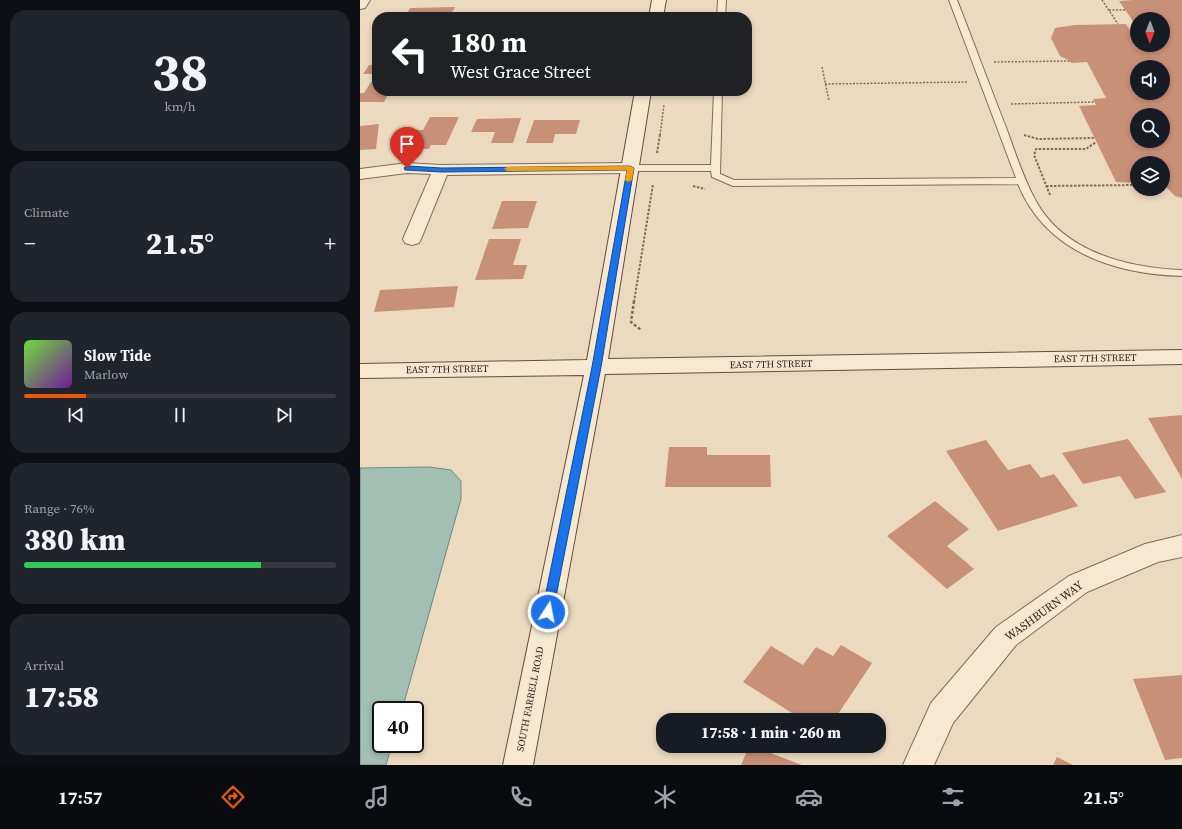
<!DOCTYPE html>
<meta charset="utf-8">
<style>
:root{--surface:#171b24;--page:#20242c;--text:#f1f3f6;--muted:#9ea1a6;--line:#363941;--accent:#ea580c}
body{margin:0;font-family:"Source Serif 4",serif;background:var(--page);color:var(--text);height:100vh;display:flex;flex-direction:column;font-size:15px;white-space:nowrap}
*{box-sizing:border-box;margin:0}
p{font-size:13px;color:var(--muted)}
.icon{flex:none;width:22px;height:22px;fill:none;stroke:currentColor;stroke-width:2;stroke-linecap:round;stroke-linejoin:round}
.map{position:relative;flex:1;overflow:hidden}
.details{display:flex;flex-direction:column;gap:10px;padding:10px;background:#0d0f14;width:360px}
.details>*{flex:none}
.guide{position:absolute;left:12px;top:12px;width:380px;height:84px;border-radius:16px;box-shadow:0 2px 6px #0003;background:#202124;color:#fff;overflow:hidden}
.needle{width:26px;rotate:181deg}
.buttons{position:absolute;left:770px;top:12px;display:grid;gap:8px}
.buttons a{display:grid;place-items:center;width:40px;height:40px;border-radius:50%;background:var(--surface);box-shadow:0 2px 6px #0003;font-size:20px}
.speed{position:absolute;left:12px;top:701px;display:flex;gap:8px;font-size:20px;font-weight:700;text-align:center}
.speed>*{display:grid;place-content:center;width:52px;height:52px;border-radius:50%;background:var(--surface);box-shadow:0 2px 6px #0003;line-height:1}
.speed .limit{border:2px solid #111;border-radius:6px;background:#fff;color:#111}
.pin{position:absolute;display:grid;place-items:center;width:34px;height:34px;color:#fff;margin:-41px -17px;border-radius:50% 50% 50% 0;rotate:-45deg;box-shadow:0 0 4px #0007}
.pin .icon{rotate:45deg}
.me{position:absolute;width:44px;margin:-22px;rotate:11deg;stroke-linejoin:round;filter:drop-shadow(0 0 3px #0008)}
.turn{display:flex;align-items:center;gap:14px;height:84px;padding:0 12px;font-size:18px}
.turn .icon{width:52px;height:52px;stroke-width:2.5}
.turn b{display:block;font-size:28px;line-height:34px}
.big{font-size:30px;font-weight:800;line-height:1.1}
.details .tile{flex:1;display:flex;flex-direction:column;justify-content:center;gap:6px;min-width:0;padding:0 14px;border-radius:16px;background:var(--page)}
.details .dial{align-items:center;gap:0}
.dial b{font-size:52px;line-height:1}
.song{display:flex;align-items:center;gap:12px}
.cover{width:48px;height:48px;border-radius:6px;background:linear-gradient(135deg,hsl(100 70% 55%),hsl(280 70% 35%))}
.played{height:4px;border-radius:2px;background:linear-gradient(90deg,var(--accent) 20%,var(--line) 20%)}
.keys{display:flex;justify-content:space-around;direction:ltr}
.heat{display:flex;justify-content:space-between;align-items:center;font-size:22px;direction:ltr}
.charge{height:6px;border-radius:3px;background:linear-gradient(90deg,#34c759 76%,var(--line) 0)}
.trip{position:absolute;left:296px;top:713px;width:230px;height:40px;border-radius:16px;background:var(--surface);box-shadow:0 2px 6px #0003;font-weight:800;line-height:40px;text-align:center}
.tab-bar{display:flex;height:64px;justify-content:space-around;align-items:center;background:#090b0e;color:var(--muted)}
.tab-bar .icon{width:28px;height:28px}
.tab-bar .active{color:var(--accent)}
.tab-bar b{font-size:18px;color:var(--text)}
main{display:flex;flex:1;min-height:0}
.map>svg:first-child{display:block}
.water{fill:#a3beb3;stroke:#6a8b7f}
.building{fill:#c89077;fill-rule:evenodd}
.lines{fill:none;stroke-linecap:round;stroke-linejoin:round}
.lane-casing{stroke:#846b59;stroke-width:2}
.street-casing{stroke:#846b59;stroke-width:2}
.secondary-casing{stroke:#654c3c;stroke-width:2}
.path-far2{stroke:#846b59;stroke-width:1.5;stroke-dasharray:2 1.5;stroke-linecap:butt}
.path-far1{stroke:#846b59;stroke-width:2;stroke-dasharray:2.5 1.5;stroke-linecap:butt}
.path{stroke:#846b59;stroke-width:2.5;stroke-dasharray:3 2;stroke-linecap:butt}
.lane{fill:#f7e8d2;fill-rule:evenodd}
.street{fill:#f7e8d2;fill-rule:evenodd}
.secondary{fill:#f7e8d2;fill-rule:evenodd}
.route{fill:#1a73e8;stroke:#114b97}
.slow{fill:#f59e0b}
.labels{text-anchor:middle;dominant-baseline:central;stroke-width:4;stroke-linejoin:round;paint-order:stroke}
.street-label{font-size:10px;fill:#34251d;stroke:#f3e5cf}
.near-street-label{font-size:12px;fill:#34251d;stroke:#f3e5cf}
</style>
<main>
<section class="details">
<div class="tile dial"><b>38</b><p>km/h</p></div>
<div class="tile"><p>Climate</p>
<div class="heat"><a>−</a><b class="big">21.5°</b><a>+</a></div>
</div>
<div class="tile">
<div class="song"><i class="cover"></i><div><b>Slow Tide</b><p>Marlow</p></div></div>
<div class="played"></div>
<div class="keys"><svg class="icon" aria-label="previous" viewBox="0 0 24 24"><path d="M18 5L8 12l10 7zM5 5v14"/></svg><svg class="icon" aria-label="pause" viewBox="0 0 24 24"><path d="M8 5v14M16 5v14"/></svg><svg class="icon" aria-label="next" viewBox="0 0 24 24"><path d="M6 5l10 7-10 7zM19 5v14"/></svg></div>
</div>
<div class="tile"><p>Range · 76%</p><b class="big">380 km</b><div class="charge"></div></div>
<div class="tile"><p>Arrival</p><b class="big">17:58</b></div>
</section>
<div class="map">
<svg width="822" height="765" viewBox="0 0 822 765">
<rect width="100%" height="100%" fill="#ecdac0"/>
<path class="water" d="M69,467l22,3 10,11v18l-59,211h-21v34h11l-6,21h-26v-297z"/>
<path class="building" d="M773,0h49v198l-7,-2 -12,-12v-21h-26v20l-21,-1 -37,-76 17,-1 -3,-6 13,-1 -19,-36 -16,1 -1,-2 -10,-5 -9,-18 4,-10 20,-3 51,-1 11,18v3h26v-26h-26v8l-18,-26zM777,67h26v26h-26zM777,115h26v26h-26z
M95,7l-5,10h-52l3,-4h6l3,-5z
M9,65h8v9h-14z
M11,82h6v9h13l-6,11h-24v-9h4z
M70,117h29l-13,28h-15l-2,4h-32l9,-19h17z
M161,118l-8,25h-22l4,-11h-24l6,-13z
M174,120h46l-4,14h-21l-2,9h-27z
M19,124l-3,25 -16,1v-24z
M142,201h35l-9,27 -36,1z
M129,239h32l-8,26h14l-4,14 -48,1z
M98,286l-4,21 -80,5 6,-22z
M822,415v64l-34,-61z
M768,439l38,53 -31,7 -15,-23 -37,8 -21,-31z
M626,440l22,30 22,-6 11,14 13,-4 24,32 -80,25 -52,-80z
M309,447h38v8h63l1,32h-106z
M575,501l34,28 -22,17 27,23 -27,20 -60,-53z
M481,645l31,18 -38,57h-31l-60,-38 28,-36 32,19 13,-18 17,9z
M822,675v83l-17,2 -32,-81z
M389,746h3l50,19h-61z
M697,757l16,8h-20z"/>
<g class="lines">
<g class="lane-casing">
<path id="lane" d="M358,0h8l-1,17h-8z
M589,0h8c17,43 33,87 50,130 9,25 17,50 30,73 29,50 92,65 145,67v6c-68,-2 -136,-24 -164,-92l-285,2 -21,-9 -1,-6h-81l-5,-3 5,-3h81l3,-74h8l-2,83 14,6 282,-2z"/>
</g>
<g class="street-casing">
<path id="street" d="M0,0h10l-5,8 -5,1z
M47,163l34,2 189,-2 6,1 2,4 -2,4 -6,1 -183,2 -26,64 -2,4 -7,2 -7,-2 -2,-4 28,-65 -24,-1 -47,6v-10z
M822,535v22l-24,5 -71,30 -71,53 -63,78 -19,42h-31l28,-62 65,-76 73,-51 76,-32z"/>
</g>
<g class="secondary-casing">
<path id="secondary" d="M292,0h14l-3,17h-14z
M275,91h16l-43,268 574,-9v14l-577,10 -72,391h-30l81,-390 -224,3v-14l227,-4z"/>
</g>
<path class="path-far2" d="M742,0l16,24
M749,10h16
M634,62l76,-1
M462,67l7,34
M465,84l142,-2
M651,104l83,-2
M300,135l4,-30"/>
<path class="path-far1" d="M664,135l14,4 56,-1
M297,153l3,-19
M333,186l12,3
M686,186l91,-1
M690,195l-16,-40 2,-6h50l10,-7
M274,302l19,-118"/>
<path class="path" d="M274,301l-3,21 10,8"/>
<use href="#lane" class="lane"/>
<use href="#street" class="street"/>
<use href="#secondary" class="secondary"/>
</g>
<path class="route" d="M47,166l35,2 188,-2 4,2 -33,199 -48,245 -1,3 -4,2 -4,-2 -2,-3 50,-245 35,-197 -185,2 -37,-2 -1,-2z"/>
<path class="slow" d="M270,166l4,2 -2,12 -4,2 -3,-2 2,-10 -120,1 -3,-2 3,-2z"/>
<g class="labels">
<g class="street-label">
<text transform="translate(735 358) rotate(-1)">EAST 7TH STREET</text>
<text transform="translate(411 364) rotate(-1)">EAST 7TH STREET</text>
<text transform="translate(87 369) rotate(-1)">EAST 7TH STREET</text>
<text transform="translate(170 699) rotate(-79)">SOUTH FARRELL ROAD</text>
</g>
<g class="near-street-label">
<text transform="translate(684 611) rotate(-36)">WASHBURN WAY</text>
</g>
</g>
</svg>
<div class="buttons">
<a><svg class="needle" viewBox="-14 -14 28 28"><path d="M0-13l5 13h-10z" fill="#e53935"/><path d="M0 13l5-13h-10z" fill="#9ea1a6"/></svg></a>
<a><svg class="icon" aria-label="sound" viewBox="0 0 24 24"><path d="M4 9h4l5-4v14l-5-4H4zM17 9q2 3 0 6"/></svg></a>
<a><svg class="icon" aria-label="search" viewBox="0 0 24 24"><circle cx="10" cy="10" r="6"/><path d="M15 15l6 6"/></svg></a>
<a><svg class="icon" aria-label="layers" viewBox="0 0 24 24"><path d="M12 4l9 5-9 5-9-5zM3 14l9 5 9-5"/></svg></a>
</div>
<div class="speed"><div class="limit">40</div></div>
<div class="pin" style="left:47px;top:168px;background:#d93025"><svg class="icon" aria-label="arrive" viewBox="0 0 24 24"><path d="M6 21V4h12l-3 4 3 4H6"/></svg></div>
<svg class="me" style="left:188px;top:612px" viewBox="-20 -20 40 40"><circle r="17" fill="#1a73e8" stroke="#fff" stroke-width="3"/><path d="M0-11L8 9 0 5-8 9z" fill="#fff"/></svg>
<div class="trip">17:58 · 1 min · 260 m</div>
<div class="guide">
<div class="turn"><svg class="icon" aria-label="left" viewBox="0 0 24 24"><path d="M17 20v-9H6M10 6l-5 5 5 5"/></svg><div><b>180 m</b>West Grace Street</div></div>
</div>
</div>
</main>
<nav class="tab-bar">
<b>17:57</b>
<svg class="icon active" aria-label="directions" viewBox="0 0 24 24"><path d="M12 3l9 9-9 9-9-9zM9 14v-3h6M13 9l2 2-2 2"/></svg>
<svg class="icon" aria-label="music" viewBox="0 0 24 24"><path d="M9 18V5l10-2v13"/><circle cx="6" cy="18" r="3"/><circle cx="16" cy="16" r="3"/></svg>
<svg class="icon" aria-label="phone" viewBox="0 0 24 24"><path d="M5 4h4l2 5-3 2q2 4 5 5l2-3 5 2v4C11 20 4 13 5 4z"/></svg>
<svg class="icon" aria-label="climate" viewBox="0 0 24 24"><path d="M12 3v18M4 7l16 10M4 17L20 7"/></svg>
<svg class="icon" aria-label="car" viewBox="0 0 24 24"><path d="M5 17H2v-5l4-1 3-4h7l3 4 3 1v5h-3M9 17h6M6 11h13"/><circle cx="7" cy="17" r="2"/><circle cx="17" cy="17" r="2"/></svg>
<svg class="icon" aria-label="filters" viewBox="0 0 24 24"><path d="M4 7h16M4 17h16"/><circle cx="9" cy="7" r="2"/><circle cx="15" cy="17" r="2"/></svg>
<b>21.5°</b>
</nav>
